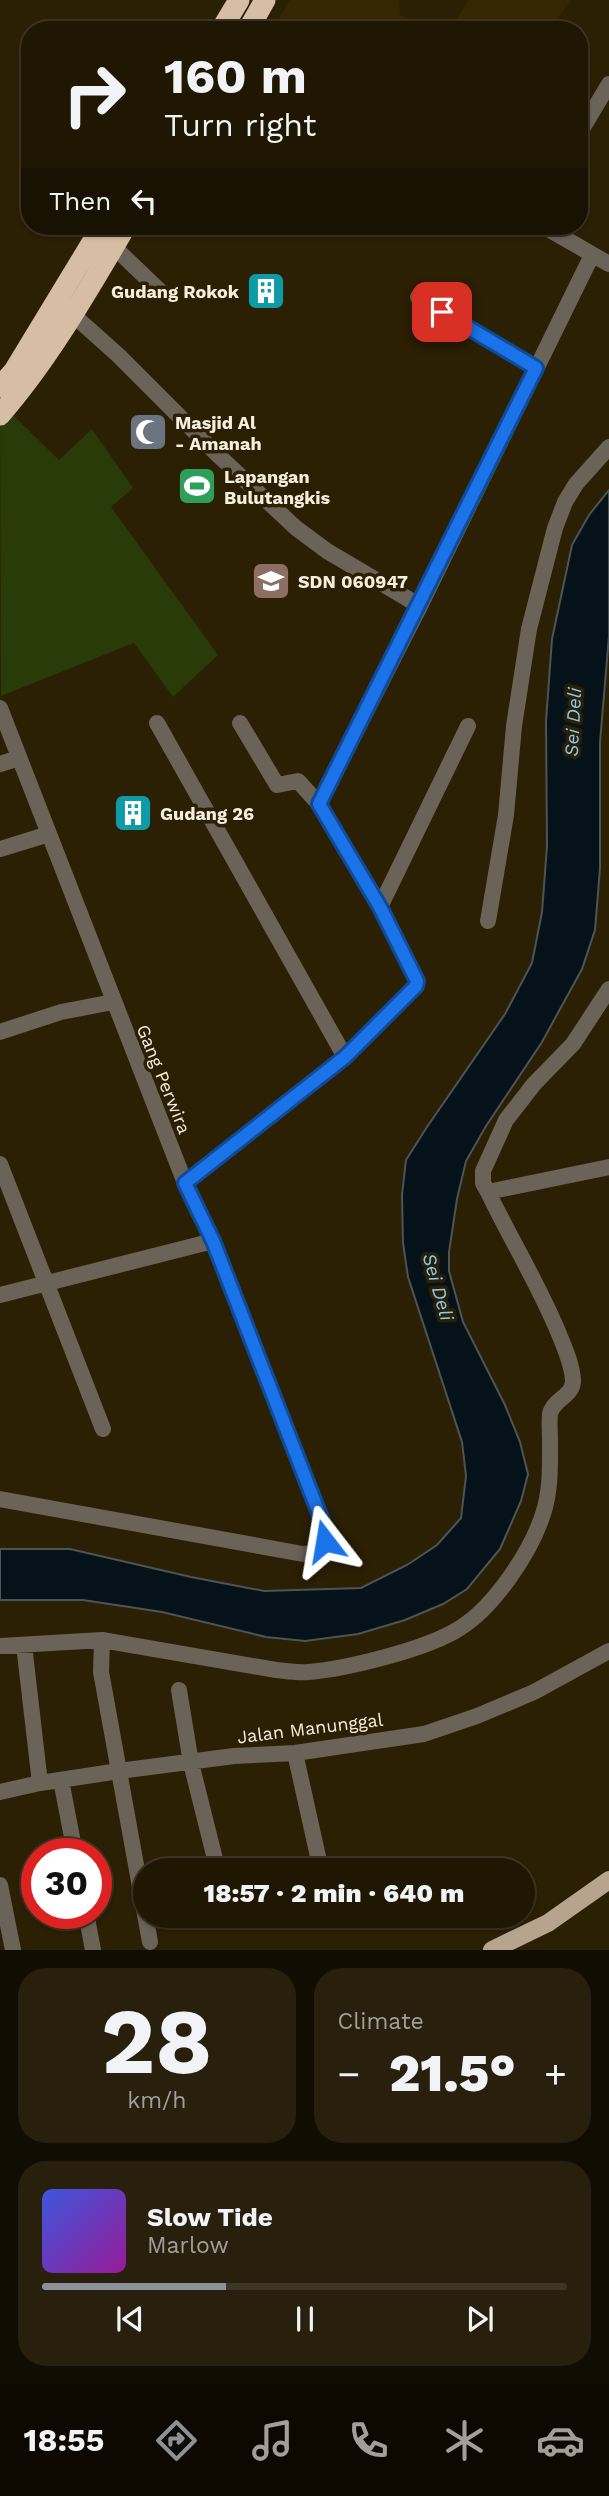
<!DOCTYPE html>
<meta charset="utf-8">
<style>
:root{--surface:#201703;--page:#28200d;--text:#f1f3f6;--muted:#a29f9a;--line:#3d3625;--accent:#8c9099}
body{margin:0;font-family:"Work Sans",sans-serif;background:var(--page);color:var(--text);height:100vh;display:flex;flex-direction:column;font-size:26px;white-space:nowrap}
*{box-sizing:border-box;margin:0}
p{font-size:23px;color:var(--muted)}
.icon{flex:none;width:38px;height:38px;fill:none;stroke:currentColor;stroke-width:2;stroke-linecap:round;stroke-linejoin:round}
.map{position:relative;height:1950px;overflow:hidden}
.panel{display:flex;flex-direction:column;gap:18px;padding:18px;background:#120d02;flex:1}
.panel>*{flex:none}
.banner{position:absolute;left:21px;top:21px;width:567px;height:214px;border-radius:28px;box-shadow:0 2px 5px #0004,0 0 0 2px var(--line);background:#201703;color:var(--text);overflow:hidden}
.speed{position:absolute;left:21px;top:1838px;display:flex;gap:14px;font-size:35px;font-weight:700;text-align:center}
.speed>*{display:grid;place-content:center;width:91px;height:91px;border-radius:50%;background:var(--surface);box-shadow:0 2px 5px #0004,0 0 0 2px var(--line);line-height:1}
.speed .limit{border:10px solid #d22;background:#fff;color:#111}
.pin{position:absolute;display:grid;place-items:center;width:60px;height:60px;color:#fff;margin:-30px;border-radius:14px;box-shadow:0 4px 10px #0006}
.me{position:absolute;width:77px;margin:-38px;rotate:346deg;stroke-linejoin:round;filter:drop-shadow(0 0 5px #0008)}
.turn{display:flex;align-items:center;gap:24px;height:147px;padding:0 28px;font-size:32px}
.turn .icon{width:91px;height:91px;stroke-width:2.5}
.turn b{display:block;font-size:49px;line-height:60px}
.then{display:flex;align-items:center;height:66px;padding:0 28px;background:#0003;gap:14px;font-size:26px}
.big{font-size:52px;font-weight:800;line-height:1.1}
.panel .tile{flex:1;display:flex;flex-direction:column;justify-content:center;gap:10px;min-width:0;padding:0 24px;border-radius:28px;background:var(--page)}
.panel .dial{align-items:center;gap:0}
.dial b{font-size:91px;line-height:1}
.song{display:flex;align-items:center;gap:21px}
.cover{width:84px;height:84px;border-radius:10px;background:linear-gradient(135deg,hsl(230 70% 55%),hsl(300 70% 35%))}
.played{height:7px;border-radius:4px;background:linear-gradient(90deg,var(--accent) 35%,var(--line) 35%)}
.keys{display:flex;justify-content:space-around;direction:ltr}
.heat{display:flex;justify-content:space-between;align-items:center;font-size:38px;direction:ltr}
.panel .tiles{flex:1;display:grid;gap:18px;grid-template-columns:1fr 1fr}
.tile:last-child{grid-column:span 2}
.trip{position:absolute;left:133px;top:1858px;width:402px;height:70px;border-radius:35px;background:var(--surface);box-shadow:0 2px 5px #0004,0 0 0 2px var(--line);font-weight:800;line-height:70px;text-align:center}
.tab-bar{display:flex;height:112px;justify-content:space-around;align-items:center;background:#0d0901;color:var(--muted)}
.tab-bar .icon{width:49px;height:49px}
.tab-bar .active{color:var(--accent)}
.tab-bar b{font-size:32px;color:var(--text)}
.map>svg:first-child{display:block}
.built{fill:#362703}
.green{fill:#283b09}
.water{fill:#06121a;stroke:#4e5455;stroke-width:2}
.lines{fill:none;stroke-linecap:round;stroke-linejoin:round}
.street{stroke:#6b6258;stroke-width:16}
.primary{stroke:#b7a48e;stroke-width:18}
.highway{stroke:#d5bea3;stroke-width:21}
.route-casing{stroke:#114b97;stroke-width:18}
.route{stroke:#1a73e8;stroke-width:12}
.labels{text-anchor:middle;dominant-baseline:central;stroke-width:7;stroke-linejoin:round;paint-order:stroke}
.poi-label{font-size:18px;font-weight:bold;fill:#f6eedf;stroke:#2b1f04;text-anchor:start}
.street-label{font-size:18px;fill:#f6eedf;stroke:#2b1f04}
.water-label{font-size:19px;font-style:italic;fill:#85caf4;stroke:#2b1f04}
</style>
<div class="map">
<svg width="609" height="1950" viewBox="0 0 609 1950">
<rect width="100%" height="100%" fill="#2b1f04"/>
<path class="built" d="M290,0h109l1,15 33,15h-161z
M468,0h102l-19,30h-101z"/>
<path class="green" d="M10,412l49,48 33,-31 41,59 -22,19 107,148 -45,42 -39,-54 -133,53 -1,-272z"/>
<path class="water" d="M609,490v146l-9,106v126l-5,62 -13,39 -40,73 -56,84 -20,35 -9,38 -8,53v19l14,51 42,83 15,37 8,32 -7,27 -21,48 -33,40 -24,15 -38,16 -47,14 -53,7 -39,-4 -104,-25 -79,-12h-83v-51h70l121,28 73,14 97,-3 46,-23 30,-20 24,-27 5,-42 -4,-34 -54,-165 -5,-34 -1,-48 4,-35 21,-33 78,-113 27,-51 10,-51 5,-66 -1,-125 6,-82 20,-94 17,-30z"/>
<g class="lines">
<path class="street" d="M579,134l30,-50
M543,226l66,38
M114,247l46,44
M418,297l118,71
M72,314l46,41 101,101 77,72 31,23 93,55
M0,708l185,475 28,58 113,290c-1,14 -8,23 -23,23l-303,-55
M157,723l188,334
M0,764l19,-6
M319,804l101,-198 172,-351
M0,849l49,-15
M380,907l88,-181
M488,921l18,-106 8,-89 15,-97 26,-101 10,-26 11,-18 33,-37
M0,1032l61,-20 52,-10
M0,1164l103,265
M185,1183l160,-126 71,-71 1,-5 -37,-74 -52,-88 -9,-15 -21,-23 -21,4 -37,-62
M488,1192l121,-25
M0,1295l213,-54
M102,1640l-1,32 49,270
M24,1645l16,138
M0,1646l102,-6 174,30c10,1 21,3 32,2 38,-3 120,-23 152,-44 34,-21 71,-76 83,-114 8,-24 7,-49 7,-74 0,-8 -1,-18 0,-26 3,-15 24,-18 23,-34 -1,-16 -8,-31 -14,-46 -20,-49 -48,-94 -71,-142l-5,-9v-12l23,-51 28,-36 39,-40 36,-55
M179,1690l12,73 27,108
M295,1753l26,117
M61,1780l14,73
M0,1792l40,-9 79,-12 115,-15 61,-3 129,-19 53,-18 57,-24 75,-41
M0,1885l13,65
M86,1913l7,37"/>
<path class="primary" d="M492,1950l56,-27 61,-43"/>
<path class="highway" d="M221,30l18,-30
M248,30l17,-30
M0,387l14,-16 88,-145
M0,415c49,-56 88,-125 126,-189"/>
</g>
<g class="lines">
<g class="route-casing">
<path id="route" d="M325,1541l1,-10 -113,-290 -28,-58 160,-126 71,-71 1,-5 -37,-74 -61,-103 217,-436 -94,-56"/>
</g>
<use href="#route" class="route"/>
</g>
<defs>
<g id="building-square" transform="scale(2.0125)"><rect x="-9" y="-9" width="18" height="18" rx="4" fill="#0f9aa8" stroke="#2b1f04"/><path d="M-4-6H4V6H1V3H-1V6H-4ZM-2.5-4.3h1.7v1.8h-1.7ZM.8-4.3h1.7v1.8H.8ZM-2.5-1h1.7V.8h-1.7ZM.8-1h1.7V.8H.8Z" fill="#fff"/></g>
<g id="mosque-square" transform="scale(2.0125)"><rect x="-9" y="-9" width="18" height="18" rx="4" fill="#6b7280" stroke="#2b1f04"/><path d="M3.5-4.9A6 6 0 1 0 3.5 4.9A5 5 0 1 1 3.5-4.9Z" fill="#fff"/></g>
<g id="stadium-square" transform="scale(2.0125)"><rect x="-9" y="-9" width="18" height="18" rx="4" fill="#2e9e5b" stroke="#2b1f04"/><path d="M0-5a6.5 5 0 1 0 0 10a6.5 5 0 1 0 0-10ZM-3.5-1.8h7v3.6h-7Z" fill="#fff"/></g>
<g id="school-square" transform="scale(2.0125)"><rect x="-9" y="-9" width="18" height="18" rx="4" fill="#8d6e63" stroke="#2b1f04"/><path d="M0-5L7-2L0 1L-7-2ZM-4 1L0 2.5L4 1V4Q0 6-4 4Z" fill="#fff"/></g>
</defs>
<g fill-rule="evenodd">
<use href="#building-square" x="266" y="291"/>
<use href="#mosque-square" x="148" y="432"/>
<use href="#stadium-square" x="197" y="486"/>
<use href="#school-square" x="271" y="581"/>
<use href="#building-square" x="133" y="813"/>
</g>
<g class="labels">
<g class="poi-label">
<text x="239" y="291" text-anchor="end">Gudang Rokok</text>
<text x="175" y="422">Masjid Al<tspan x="175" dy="21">- Amanah</tspan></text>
<text x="224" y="476">Lapangan<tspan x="224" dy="21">Bulutangkis</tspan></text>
<text x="298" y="581">SDN 060947</text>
<text x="160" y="813">Gudang 26</text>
</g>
<g class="street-label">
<text transform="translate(164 1079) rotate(68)">Gang Perwira</text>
<text transform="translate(310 1728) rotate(-7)">Jalan Manunggal</text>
</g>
<g class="water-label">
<text transform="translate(573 722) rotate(-87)">Sei Deli</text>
<text transform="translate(438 1287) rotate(74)">Sei Deli</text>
</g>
</g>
</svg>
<div class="speed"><div class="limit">30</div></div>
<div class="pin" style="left:442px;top:312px;background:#d93025"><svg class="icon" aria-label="arrive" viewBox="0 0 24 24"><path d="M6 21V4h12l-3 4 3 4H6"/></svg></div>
<svg class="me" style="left:325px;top:1541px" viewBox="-20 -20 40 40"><path d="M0-17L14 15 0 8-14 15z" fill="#1a73e8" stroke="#fff" stroke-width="4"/></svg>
<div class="trip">18:57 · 2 min · 640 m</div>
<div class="banner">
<div class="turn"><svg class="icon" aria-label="right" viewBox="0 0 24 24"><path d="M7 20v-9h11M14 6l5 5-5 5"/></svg><div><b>160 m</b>Turn right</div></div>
<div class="then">Then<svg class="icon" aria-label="left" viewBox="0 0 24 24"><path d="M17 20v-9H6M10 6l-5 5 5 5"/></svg></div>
</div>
</div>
<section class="panel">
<div class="tiles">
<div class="tile dial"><b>28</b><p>km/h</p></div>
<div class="tile"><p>Climate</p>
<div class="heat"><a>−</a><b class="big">21.5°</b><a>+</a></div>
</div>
<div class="tile">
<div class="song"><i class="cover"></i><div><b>Slow Tide</b><p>Marlow</p></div></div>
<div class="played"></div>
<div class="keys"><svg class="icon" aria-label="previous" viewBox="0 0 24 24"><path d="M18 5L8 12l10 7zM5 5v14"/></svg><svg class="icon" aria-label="pause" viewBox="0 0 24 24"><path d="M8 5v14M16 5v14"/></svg><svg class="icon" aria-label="next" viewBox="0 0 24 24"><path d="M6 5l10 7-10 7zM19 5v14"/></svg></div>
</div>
</div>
</section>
<nav class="tab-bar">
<b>18:55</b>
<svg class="icon active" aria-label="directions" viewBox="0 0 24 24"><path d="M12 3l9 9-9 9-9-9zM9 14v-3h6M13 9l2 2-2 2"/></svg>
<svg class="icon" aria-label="music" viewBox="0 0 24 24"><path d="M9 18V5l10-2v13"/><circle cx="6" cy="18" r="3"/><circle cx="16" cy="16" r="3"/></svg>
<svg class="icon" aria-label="phone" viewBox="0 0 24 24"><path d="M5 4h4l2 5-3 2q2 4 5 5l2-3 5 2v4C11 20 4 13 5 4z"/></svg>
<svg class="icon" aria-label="climate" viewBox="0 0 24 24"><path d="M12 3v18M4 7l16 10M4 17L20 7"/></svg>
<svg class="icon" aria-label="car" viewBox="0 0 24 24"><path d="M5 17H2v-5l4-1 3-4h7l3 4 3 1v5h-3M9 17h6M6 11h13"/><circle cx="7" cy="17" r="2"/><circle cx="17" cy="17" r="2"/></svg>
</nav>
